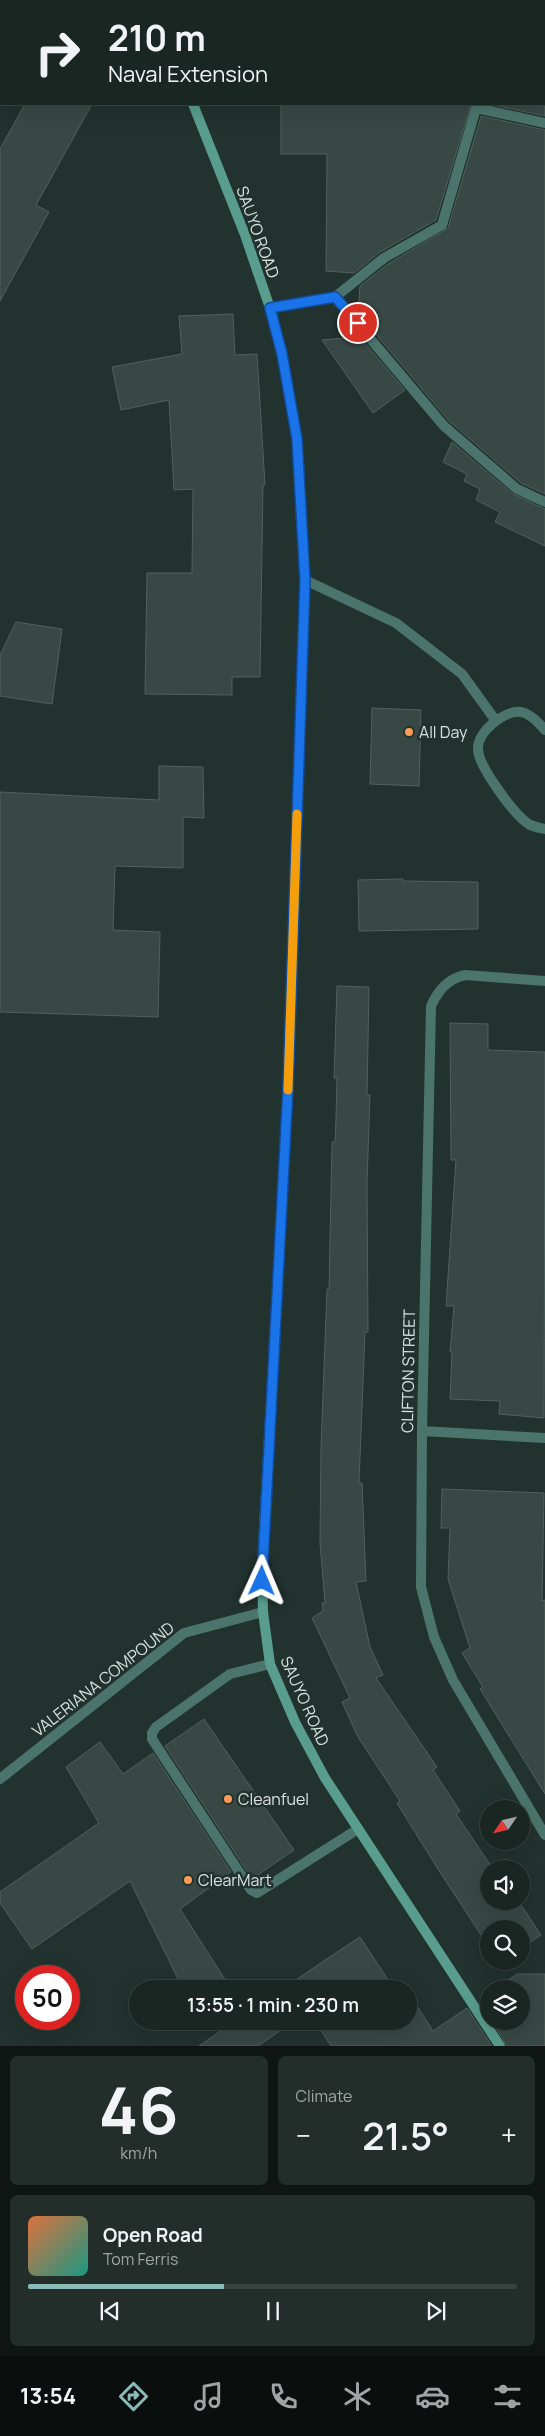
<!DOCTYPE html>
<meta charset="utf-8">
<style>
:root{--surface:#1a2622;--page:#232e2a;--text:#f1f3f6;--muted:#9fa5a5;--line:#384340;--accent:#8bbbb9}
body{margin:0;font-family:Manrope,sans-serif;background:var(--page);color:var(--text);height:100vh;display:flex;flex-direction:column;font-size:19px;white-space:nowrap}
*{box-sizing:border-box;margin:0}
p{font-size:16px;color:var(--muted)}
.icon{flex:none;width:28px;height:28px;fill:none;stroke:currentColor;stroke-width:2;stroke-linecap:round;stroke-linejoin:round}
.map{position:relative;height:2046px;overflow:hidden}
.details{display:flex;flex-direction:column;gap:10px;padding:10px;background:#0e1513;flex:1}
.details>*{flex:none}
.top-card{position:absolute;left:0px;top:0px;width:545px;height:105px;box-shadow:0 5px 20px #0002,0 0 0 1px var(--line);background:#1a2622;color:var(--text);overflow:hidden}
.needle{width:32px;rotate:235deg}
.fabs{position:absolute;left:480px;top:1800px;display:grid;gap:10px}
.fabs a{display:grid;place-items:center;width:50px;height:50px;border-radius:50%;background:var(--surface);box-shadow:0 5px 20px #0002,0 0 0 1px var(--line);font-size:25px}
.speed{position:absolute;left:15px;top:1965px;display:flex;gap:10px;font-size:25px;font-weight:700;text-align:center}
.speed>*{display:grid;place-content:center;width:65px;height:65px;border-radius:50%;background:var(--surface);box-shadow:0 5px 20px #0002,0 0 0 1px var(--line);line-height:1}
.speed .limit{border:8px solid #d22;background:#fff;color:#111}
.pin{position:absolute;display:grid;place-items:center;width:42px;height:42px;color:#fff;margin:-21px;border:2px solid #fff;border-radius:50%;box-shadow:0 1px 5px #0007}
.me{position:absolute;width:55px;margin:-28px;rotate:1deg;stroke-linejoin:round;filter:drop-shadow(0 0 4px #0008)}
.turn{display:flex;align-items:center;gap:18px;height:105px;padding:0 25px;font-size:22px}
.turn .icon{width:65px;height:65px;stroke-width:2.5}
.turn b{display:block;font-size:35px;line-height:42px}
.big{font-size:38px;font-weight:600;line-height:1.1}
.details .widget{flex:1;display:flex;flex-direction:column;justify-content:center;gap:8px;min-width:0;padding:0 18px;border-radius:8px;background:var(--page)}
.details .dial{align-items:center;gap:0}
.dial b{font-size:65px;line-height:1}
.song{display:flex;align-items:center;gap:15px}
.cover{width:60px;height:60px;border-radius:8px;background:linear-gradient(135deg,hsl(20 70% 55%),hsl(170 70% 35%))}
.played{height:5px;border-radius:2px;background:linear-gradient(90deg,var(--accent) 40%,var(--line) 40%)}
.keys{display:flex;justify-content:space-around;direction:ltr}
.heat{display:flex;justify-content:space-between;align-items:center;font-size:28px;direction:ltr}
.details .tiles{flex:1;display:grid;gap:10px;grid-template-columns:1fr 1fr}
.widget:last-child{grid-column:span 2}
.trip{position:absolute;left:129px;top:1980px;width:288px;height:50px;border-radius:25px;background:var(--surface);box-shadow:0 5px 20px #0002,0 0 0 1px var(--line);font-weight:600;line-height:50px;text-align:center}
.tabs{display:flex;height:80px;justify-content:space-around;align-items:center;background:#0a0f0e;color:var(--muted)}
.tabs .icon{width:35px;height:35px}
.tabs .selected{color:var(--accent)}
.tabs b{font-size:22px;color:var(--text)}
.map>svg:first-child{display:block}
.building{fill:#384844;stroke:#50625d}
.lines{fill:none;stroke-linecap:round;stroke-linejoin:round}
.service{stroke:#4b756c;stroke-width:10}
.pedestrian{stroke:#4b756c;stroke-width:10}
.minor{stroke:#4b756c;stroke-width:10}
.secondary{stroke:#589d8e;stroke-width:10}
.route-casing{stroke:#114b97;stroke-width:12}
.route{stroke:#1a73e8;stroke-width:9}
.slow{stroke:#f59e0b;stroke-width:9}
.poi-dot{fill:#fe9c57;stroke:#22322e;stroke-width:2}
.labels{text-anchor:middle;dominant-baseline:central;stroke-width:5;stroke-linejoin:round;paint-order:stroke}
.street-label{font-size:16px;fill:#d7e1de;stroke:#22322e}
.poi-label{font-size:16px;fill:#d7e1de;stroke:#22322e;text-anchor:start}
</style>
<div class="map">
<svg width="545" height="2046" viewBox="0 0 545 2046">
<rect width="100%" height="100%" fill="#22322e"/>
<path class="building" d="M25,104h67l-56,101 13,7 -49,89v-152z
M281,104h190l-35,116 -56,32 -26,21 -28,-2 1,-117h-46z
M489,104h56v12z
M481,116l64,14v364l-24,-11 -72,-62 -91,-108 2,-27 28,-22 60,-36z
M233,314l2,41 22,-1 8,131h-2l-3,192h-28v18l-87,-1 2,-121h45l1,-84 -19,1 -5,-90 -48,10 -9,-43 70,-13 -3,-38z
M356,333l49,57 -32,23 -51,-73 34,-3z
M452,442l61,52 32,15v37l-50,-24 5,-10 -24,-12 4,-11 -16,-8 3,-7 -24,-12z
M16,622l46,7 -10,75 -52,-8v-41z
M372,708l49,2 -2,76 -49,-2z
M159,766l44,1 1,51 -21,-1v51l-68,-2 -2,64 47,2 -2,85 -158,-5v-220l159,8z
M403,879v2l75,1v47l-119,2 -1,-51z
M337,986l32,1 -2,108h3l-3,88 1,149h-3l-6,151h3l4,98 -10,1 14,65 13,28 -7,3 61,89 -4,3 27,41 -4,3 37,55h-4v32h25l2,3 3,-2 22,33 -20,13v-19h-32v18l-53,-81 -39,-63 3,-2 -42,-64 -16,-35 8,-4 -38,-80 11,-7 -1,-8h3l-5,-60 1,-96 6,-158h2l3,-147h3l1,-23 1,-41h-3z
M450,1023l38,1v26l57,2 -1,366 -45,-4 1,-13 -50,-2 2,-47h-2l4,-46h-8l10,-146h-5z
M442,1489l102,4 -2,108 3,-1v194l-65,-105 3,-2 -21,-34 8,-5 -22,-69 2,-51h-9z
M204,1719l90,131 -42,29 -87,-133z
M100,1742l23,32 30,-21 78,119 -51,37 51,80h-48l-53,-108 -98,68 -32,-46v-11l99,-69 -33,-56z
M360,1937l34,52h-111l45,-31z
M517,1974h28v72h-38l-15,-25h29v-32h-26z
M410,1995l23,36 34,-23 25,38h-161l-16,-25h93v-24z
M235,2021h59l-36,25h-59z"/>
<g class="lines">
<path class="service" d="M270,1664l-40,10 -74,53 -4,6v6l99,151 6,3 101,-64"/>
<path class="pedestrian" d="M335,297l49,-39 58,-33 34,-117 69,15"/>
<path class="minor" d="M270,308l65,-11 109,129 73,63 28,13
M305,580l91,43 66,51 34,47
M545,730c-6,-7 -15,-17 -24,-18 -17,-2 -44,20 -43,37 0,17 37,67 52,76 5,2 10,3 15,4
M545,981l-80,-6c-18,4 -27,16 -34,31l-9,425 -1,156 13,50 19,43 92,155
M422,1431l123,7
M0,1779l184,-146 79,-21"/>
<path class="secondary" d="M149,0l1,1
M193,104l52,131 25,73 12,46 15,85 8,141 -17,508 -26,477 1,47 7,52 25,58 30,56 175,268"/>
</g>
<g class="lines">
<g class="route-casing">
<path id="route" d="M262,1581l26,-493 17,-508 -8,-141 -15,-85 -12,-46 65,-11 23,26"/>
</g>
<use href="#route" class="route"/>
<path class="slow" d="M288,1090l9,-276"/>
</g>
<g class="poi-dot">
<circle cx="409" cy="732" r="5"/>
<circle cx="228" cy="1799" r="5"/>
<circle cx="188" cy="1880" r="5"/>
</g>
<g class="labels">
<g class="street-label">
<text transform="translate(258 232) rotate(70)">SAUYO ROAD</text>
<text transform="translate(408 1371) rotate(-89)">CLIFTON STREET</text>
<text transform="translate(103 1679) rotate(-38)">VALERIANA COMPOUND</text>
<text transform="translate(305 1701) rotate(66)">SAUYO ROAD</text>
</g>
<g class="poi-label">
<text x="419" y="732">All Day</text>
<text x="238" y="1799">Cleanfuel</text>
<text x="198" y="1880">ClearMart</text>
</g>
</g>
</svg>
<div class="fabs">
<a><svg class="needle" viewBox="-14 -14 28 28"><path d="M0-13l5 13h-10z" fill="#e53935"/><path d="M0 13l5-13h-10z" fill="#9fa5a5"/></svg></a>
<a><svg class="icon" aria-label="sound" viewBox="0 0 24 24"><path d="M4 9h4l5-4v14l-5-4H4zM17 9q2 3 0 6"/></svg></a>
<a><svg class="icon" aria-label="search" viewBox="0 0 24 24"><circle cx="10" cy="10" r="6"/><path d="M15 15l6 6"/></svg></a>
<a><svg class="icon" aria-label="layers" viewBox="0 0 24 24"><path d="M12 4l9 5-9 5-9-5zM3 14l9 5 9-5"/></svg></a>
</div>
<div class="speed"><div class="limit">50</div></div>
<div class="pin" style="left:358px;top:323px;background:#d93025"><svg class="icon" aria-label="arrive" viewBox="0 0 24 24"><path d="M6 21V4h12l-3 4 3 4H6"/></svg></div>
<svg class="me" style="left:262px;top:1581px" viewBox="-20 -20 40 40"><path d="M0-17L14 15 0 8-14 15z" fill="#1a73e8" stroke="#fff" stroke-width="4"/></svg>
<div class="trip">13:55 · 1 min · 230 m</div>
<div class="top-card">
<div class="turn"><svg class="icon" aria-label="right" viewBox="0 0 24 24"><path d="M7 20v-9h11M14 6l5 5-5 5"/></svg><div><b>210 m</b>Naval Extension</div></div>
</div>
</div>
<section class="details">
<div class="tiles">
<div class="widget dial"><b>46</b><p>km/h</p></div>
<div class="widget"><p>Climate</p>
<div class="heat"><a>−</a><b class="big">21.5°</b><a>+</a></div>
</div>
<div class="widget">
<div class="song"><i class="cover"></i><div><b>Open Road</b><p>Tom Ferris</p></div></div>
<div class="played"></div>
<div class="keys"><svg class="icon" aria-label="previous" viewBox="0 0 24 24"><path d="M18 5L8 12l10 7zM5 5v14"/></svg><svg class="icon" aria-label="pause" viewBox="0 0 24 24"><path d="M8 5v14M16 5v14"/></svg><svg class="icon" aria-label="next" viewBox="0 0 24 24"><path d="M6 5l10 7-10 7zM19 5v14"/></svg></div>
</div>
</div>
</section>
<nav class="tabs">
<b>13:54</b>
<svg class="icon selected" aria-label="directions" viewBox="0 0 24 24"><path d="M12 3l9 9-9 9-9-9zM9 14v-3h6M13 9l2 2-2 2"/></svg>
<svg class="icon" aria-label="music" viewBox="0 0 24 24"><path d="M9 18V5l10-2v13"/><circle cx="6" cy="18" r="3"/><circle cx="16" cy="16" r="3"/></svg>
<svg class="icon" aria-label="phone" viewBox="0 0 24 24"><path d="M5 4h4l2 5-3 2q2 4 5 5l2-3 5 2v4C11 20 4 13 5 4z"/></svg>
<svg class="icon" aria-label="climate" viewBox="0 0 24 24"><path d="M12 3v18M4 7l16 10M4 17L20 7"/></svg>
<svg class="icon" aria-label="car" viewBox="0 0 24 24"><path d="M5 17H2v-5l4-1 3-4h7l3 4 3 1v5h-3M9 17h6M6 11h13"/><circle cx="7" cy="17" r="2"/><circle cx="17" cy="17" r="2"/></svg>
<svg class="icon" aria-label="filters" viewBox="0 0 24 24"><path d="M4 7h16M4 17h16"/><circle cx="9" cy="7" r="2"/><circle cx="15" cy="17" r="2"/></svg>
</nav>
